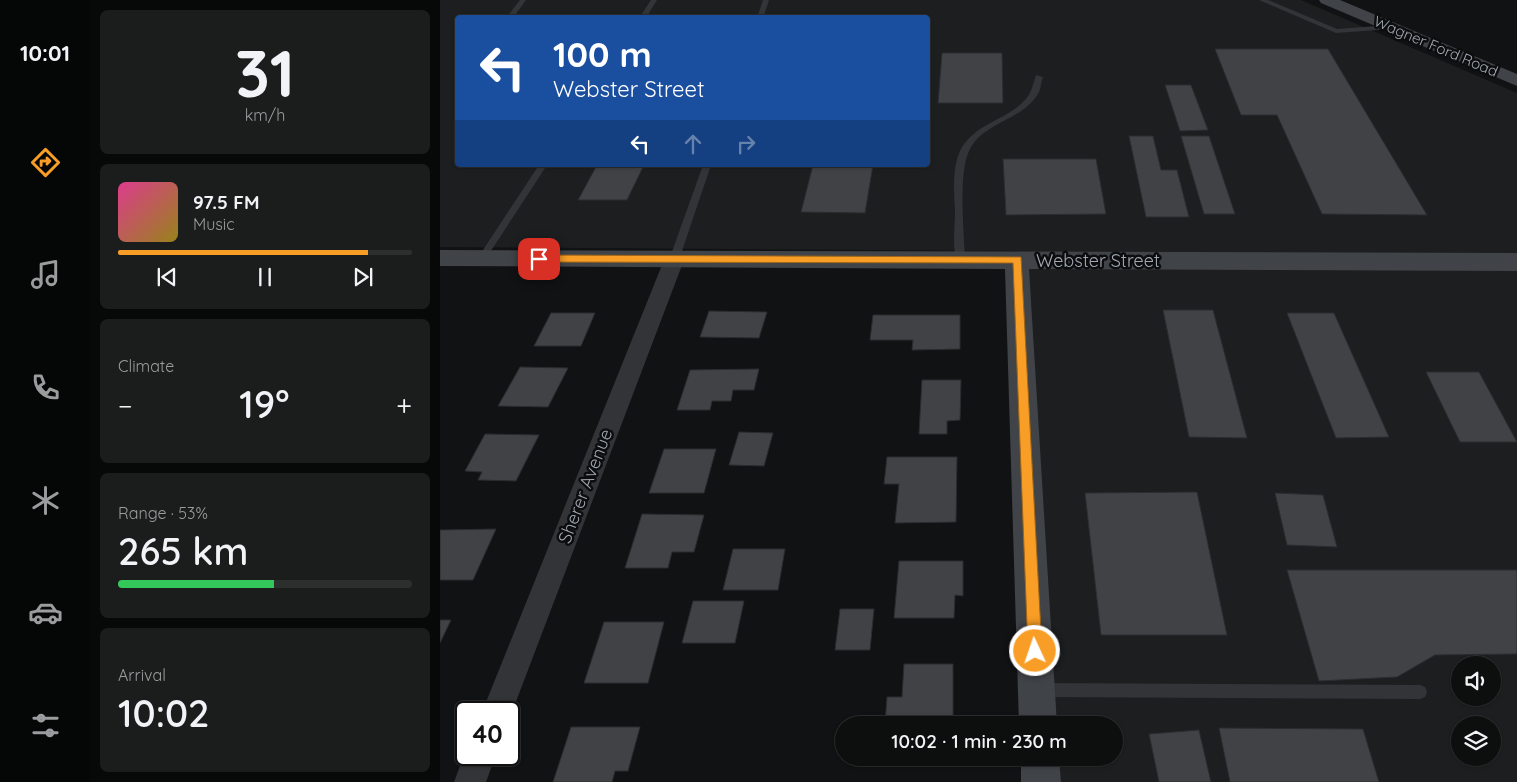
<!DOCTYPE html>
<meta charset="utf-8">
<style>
:root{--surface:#0d0e0e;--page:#1b1c1c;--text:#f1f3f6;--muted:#9a9c9e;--line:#2d2e2e;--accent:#f89d25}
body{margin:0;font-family:Quicksand,sans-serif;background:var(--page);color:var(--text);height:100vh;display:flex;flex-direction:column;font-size:19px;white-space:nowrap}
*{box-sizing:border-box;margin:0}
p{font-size:16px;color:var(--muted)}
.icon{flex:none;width:28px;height:28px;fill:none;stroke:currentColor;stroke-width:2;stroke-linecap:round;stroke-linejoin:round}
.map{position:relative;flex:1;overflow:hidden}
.sheet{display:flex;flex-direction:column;gap:10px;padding:10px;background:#070808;width:350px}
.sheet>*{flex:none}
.guide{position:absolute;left:15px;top:15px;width:475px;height:152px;border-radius:5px;box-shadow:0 1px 4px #0004,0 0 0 1px var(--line);background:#1a4fa0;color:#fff;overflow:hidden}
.fabs{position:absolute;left:1011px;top:656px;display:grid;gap:10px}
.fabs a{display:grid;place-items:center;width:50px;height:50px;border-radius:50%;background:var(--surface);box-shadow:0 1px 4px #0004,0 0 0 1px var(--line);font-size:25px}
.speed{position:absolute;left:15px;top:701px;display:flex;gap:10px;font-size:25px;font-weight:700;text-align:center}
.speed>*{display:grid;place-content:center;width:65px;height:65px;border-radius:50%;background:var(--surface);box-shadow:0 1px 4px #0004,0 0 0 1px var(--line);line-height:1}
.speed .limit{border:2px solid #111;border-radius:8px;background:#fff;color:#111}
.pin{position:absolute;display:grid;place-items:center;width:42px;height:42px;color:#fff;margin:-21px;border-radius:10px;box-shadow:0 2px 8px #0006}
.me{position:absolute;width:55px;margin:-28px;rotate:357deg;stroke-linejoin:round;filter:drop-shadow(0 0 4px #0008)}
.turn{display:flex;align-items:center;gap:18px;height:105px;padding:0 15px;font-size:22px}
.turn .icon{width:65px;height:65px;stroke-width:2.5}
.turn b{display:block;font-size:35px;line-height:42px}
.lanes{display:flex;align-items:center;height:48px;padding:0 15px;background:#0003;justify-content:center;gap:25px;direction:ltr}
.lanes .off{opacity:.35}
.big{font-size:38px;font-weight:600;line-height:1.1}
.sheet .card{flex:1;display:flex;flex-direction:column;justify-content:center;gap:8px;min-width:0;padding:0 18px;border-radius:8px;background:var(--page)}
.sheet .dial{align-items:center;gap:0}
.dial b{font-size:65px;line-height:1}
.song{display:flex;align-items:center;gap:15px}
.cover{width:60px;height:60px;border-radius:8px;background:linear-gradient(135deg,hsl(330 70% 55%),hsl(50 70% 35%))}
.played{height:5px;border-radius:2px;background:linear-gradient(90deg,var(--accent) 85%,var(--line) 85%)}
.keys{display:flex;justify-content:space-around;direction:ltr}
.heat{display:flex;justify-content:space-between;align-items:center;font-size:28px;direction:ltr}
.charge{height:8px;border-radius:4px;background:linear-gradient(90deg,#34c759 53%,var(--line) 0)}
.trip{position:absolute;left:395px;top:716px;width:288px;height:50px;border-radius:25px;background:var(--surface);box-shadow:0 1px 4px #0004,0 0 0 1px var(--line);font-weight:600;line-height:50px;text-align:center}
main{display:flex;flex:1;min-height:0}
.dock{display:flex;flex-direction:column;width:90px;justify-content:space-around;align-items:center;background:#050606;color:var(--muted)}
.dock .icon{width:35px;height:35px}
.dock .current{color:var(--accent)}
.dock b{font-size:22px;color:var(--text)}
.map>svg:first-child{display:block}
.built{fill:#1d1e20;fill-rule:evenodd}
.building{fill:#404246;stroke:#2b2c2f}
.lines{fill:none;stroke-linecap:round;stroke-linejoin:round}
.lane{fill:#323438;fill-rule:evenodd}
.street{fill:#323438;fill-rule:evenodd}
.secondary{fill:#404348;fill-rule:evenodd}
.route{fill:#f89d25;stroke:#a16618}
.labels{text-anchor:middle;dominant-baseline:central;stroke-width:5;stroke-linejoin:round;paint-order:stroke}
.far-street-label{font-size:15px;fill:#a2a9b4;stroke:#0c0d0e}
.street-label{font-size:18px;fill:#a2a9b4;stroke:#0c0d0e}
</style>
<main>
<nav class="dock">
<b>10:01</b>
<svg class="icon current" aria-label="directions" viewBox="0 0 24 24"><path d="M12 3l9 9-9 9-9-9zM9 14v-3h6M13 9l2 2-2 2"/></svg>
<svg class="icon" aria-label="music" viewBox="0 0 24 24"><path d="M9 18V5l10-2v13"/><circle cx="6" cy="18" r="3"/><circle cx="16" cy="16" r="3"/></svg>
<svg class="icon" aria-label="phone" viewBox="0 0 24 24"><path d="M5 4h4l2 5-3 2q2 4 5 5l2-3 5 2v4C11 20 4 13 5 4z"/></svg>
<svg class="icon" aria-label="climate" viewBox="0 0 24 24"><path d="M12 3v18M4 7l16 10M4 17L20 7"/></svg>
<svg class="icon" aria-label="car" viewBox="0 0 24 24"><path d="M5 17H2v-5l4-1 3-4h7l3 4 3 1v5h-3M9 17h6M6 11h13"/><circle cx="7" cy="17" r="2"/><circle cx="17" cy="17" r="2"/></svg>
<svg class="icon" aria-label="filters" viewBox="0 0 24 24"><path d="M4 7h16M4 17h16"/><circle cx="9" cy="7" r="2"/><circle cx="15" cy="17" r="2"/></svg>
</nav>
<section class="sheet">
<div class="card dial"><b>31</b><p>km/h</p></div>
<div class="card">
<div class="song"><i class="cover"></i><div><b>97.5 FM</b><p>Music</p></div></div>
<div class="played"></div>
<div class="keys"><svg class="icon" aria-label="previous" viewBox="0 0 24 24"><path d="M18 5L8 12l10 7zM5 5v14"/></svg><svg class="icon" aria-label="pause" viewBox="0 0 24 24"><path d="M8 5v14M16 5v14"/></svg><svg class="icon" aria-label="next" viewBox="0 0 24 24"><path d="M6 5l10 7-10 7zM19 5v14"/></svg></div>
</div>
<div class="card"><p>Climate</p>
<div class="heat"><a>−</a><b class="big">19°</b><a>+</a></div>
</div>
<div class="card"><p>Range · 53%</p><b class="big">265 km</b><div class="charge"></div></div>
<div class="card"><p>Arrival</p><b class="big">10:02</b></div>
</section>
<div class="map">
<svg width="1077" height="782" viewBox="0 0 1077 782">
<rect width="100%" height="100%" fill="#111213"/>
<path class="built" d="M0,0h861l216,93v689h-468l-1,-24h66v-33h-68l-28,-474 -578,-4zM18,18h470v147h-470zM1020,665h32v33h-32zM1020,725h32v33h-32z"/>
<path class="building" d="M775,49h113l99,166 -105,-1 -45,-99h-36z
M502,53h60l1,50h-65z
M725,85h26l17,45 -28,1z
M689,136h24l8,34h16l12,47h-43z
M741,136h28l26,78h-31z
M563,159h93l10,55 -100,1z
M157,165h47l-17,35h-49z
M373,165h60l-8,48 -64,-1z
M723,310h50l34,128 -58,-1z
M269,311l58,1 -8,26 -59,-1z
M111,313h44l-14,33h-47z
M847,313h47l55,124 -53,1z
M433,315h87v34l-48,1 1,-10h-43z
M80,367l48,1 -20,39 -50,-1z
M319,369l-5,21h-21l-2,11h-19l-2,9h-33l13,-40z
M986,372h53l38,70h-57z
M482,380h39l-1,40 -13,1v13h-28z
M299,432l34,1 -9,33 -35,-1z
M45,434l54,1 -23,46 -38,-1 4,-8 -17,-1z
M224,449h52l-12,44h-55z
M447,457h70l-1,65 -61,1 4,-39h-15z
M757,492l30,143h-126l-16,-142z
M835,493l48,2 14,52 -50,-2z
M202,514l62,1 -10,37h-22l-4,16h-43z
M56,529l-23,51h-33v-50z
M293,549h52l-7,41h-55z
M459,561h64v35l-8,-1 -1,23h-60z
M847,570h230v84l-82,1 -38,22 -78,4z
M253,601h51l-9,42h-53z
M400,609h34l-4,41h-35z
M0,620h11l-11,23z
M164,622h60l-16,61h-64z
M464,664h49v61h-68l2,-28h15z
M131,727h69l-12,44h-13l-3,11h-59z
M779,728l144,1 16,53h-149z
M759,730l12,52h-52l-10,-48z
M459,758h53v6l-53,1z"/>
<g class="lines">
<path class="lane" d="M80,0h6l-13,18h-7z
M211,0h6l-11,18h-7z
M323,0h6l-6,18h-6z
M819,0h9l69,29 54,-4 3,2 -3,2 -55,4z
M596,75l7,2c-2,5 -2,11 -4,15 -15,29 -56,29 -70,59 -11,24 -5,81 -4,108l-2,2h-6c-5,-11 -2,-36 -2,-49 -1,-19 -3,-44 5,-61 14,-28 46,-30 65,-51 7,-8 8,-16 11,-25z
M99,165h8l-62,95h-6l-2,-2 2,-2z
M263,165h8l-32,95 -2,2h-6l-2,-2z
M601,683l379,2 5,2 2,5 -2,5 -5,2 -379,-2 -5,-2 -2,-5 2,-5z"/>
<path class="street" d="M234,253l7,2 3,5 -175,460v-8h-27l182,-452 3,-5z
M26,750v5h30l-10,27h-32z"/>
<path class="secondary" d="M879,0h21l177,74v12l-196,-83z
M0,250l1077,3v18l-488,-2 28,456h-38l-14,-456 -565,-3z
M581,758h38l2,24h-40z"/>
</g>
<path class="route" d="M99,255l482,2 21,394 -2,5 -5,2 -5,-2 -2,-5 -15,-388 -474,-1 -4,-3z"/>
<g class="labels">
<g class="far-street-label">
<text transform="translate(996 46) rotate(23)">Wagner Ford Road</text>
</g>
<g class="street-label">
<text x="658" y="260">Webster Street</text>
<text transform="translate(145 486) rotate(-69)">Sherer Avenue</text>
</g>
</g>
</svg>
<div class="fabs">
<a><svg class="icon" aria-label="sound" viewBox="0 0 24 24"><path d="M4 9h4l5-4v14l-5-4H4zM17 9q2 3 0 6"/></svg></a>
<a><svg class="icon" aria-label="layers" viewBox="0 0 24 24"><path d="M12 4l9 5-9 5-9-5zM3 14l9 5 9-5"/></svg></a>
</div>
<div class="speed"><div class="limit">40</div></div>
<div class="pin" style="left:99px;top:259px;background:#d93025"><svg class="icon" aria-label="arrive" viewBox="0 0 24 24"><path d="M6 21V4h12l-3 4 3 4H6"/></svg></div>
<svg class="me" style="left:595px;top:651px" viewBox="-20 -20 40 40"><circle r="17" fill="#f89d25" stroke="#fff" stroke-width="3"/><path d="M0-11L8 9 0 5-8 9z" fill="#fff"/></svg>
<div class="trip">10:02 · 1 min · 230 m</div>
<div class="guide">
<div class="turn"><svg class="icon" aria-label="left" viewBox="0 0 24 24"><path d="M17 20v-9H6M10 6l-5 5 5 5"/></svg><div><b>100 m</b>Webster Street</div></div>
<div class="lanes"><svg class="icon" aria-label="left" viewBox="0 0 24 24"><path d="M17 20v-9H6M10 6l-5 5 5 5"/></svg><svg class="icon off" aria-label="ahead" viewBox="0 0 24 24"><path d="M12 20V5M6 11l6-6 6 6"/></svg><svg class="icon off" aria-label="right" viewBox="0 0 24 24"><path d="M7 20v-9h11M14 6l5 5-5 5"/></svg></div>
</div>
</div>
</main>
